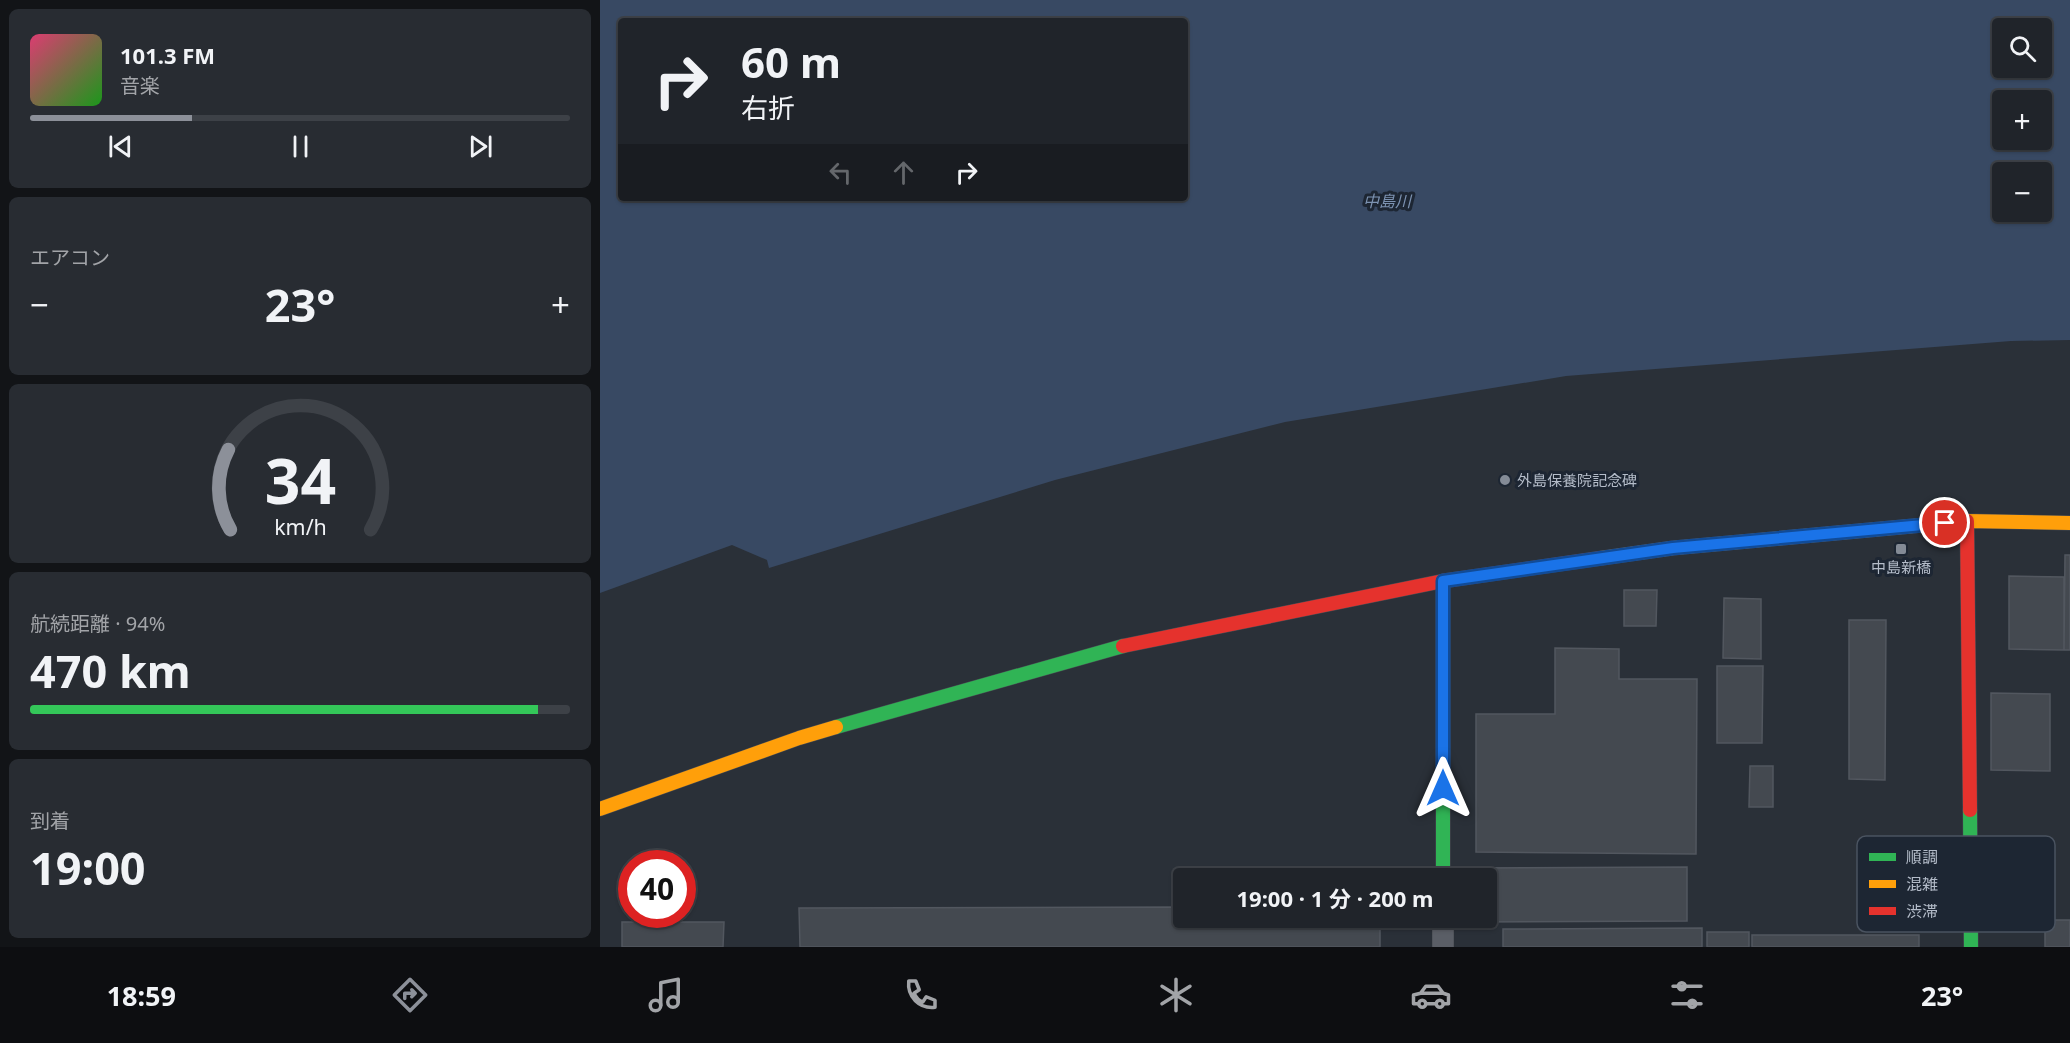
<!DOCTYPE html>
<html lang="ja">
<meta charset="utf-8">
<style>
:root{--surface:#20242a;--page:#282c32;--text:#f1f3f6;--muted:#a2a4a8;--line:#3d4147;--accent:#8c9099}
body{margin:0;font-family:"Noto Sans","Noto Sans JP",sans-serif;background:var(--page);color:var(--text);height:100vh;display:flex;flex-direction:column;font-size:22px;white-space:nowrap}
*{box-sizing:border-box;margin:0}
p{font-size:20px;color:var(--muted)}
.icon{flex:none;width:33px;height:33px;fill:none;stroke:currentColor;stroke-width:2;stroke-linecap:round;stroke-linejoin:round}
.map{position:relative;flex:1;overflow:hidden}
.details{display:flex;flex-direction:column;gap:9px;padding:9px;background:#121417;width:600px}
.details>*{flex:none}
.top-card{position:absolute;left:18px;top:18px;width:570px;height:183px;border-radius:6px;box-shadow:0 2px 4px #0004,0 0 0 2px var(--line);background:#20242a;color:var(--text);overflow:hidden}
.controls{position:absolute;left:1392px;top:18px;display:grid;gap:12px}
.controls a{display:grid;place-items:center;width:60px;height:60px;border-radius:6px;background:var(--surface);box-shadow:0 2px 4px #0004,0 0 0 2px var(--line);font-size:30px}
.speed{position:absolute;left:18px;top:850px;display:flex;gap:12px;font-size:30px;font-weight:700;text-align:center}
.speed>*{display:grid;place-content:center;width:78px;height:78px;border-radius:50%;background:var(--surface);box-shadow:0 2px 4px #0004,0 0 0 2px var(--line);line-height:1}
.speed .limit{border:9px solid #d22;background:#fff;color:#111}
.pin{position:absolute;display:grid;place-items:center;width:51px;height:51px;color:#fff;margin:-26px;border:3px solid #fff;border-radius:50%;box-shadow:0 2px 6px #0007}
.me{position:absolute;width:66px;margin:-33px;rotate:0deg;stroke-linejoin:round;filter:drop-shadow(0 0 4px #0008)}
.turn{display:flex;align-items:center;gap:21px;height:126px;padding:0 24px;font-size:27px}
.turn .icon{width:78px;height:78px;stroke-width:2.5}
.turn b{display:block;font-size:42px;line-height:51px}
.lanes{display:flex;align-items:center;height:57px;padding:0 24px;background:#0003;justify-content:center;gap:30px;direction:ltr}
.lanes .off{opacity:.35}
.big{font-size:45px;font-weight:700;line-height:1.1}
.details .card{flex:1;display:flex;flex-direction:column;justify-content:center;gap:9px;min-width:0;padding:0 21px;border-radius:9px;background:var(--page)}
.details .dial{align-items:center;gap:0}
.dial svg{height:156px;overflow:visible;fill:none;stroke:var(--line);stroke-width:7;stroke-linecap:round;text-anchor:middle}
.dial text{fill:var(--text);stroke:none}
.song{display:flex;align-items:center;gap:18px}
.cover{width:72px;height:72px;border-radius:9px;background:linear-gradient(135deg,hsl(340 70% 55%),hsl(120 70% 35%))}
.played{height:6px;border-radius:3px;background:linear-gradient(90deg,var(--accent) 30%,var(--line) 30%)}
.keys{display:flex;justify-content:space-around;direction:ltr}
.heat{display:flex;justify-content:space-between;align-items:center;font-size:33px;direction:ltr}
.charge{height:9px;border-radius:4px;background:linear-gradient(90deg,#34c759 94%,var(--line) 0)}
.trip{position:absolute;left:573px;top:868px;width:324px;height:60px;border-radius:6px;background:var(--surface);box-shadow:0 2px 4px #0004,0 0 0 2px var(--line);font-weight:700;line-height:60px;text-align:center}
.dock{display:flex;height:96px;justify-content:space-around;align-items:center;background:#0d0e11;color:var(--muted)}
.dock .icon{width:42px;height:42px}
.dock .active{color:var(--accent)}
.dock b{font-size:27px;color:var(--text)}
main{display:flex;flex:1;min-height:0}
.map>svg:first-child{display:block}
.water{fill:#384963;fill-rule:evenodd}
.building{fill:#444950;stroke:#52575f;stroke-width:1.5}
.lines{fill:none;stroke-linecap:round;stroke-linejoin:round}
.street-casing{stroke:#484c53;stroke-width:22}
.fast-casing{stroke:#484c53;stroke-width:15}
.slow-casing{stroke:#484c53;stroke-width:15}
.jam-casing{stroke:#484c53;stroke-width:15}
.street{stroke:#5a5e66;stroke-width:21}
.fast{stroke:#30b455;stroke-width:14}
.slow{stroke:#ff9f0a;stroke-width:14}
.jam{stroke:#e5322d;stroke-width:14}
.route-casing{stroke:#114b97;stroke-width:15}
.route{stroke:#1a73e8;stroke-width:10}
.poi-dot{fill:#848b96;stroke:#1d2633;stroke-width:2}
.labels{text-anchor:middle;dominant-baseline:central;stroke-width:6;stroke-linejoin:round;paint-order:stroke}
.poi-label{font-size:15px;fill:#b4bcc9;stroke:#1d2633;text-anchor:start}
.water-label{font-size:16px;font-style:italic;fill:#7c92b1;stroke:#1d2633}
.key{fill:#1d2633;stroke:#4a5360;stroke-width:1.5}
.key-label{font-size:16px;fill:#b4bcc9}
</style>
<main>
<section class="details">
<div class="card">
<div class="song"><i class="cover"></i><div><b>101.3 FM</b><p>音楽</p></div></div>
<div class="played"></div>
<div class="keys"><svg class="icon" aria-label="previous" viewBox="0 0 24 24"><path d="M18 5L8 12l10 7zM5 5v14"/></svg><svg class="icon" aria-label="pause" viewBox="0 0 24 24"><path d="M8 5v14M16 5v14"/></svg><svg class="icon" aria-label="next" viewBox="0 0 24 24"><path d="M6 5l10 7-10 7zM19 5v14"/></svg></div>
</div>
<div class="card"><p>エアコン</p>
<div class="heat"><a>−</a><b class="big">23°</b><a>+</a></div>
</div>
<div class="card dial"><svg viewBox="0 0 100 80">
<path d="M14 69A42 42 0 1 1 86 69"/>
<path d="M14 69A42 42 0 0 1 13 28" stroke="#8c9099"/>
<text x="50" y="56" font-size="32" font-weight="700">34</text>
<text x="50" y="72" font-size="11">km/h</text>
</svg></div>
<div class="card"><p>航続距離 · 94%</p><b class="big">470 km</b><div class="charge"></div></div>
<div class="card"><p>到着</p><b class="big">19:00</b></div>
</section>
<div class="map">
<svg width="1470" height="947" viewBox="0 0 1470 947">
<rect width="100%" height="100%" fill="#2a3038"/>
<path class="water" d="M0,0h1470v340l-59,1 -445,35 -281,46 -230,58 -286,88 -2,-8 -35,-15 -132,48zM21,21h564v177h-564zM1402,28h40v40h-40zM1402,100h40v40h-40zM1402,172h40v40h-40z"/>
<path class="building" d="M1465,555h5v95h-6z
M1409,576l55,1v73l-55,-1z
M1024,590h33l-1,36h-32z
M1124,598l37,1v60l-38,-1z
M1249,620h37l-1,160 -36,-1z
M955,648l64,1v30h78l-1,175 -220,-2v-138h79z
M1117,666h46l-1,77h-45z
M1391,693l59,1v77l-59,-1z
M1150,766h23v41h-24z
M1087,867v54l-217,1v-4h16v-39h-17v-11z
M584,907v11h196v29h-580l-1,-39z
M1445,920h25v27h-25z
M22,922h102l-1,25h-101z
M1102,928v19h-199v-18z
M1107,932h42v15h-42z
M1152,935h167v12h-167z"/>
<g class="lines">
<g class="street-casing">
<path id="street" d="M843,918v29"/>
</g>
<g class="fast-casing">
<path id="fast" d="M843,581v298
M236,727l287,-81
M1370,810l1,137"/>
</g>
<g class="slow-casing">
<path id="slow" d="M1002,558l71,-10 294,-27 103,2
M0,809l199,-71 37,-11"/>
</g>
<g class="jam-casing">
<path id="jam" d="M1367,521l3,289
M523,646l320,-65 159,-23"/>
</g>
<use href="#street" class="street"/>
<use href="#fast" class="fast"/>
<use href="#slow" class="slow"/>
<use href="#jam" class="jam"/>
</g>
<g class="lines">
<g class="route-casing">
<path id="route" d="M843,788v-207l230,-33 272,-25"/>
</g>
<use href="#route" class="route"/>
</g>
<g class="poi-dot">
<circle cx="905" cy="480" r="6"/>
<rect x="1295" y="543" width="12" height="12" rx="3"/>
</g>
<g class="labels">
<g class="poi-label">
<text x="917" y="480">外島保養院記念碑</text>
<text x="1301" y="567" text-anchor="middle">中島新橋</text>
</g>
<g class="water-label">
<text x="787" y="201">中島川</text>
</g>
</g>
<rect x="1257" y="836" width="198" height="96" rx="9" class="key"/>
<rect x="1269" y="853" width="27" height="8" fill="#30b455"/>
<rect x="1269" y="880" width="27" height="8" fill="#ff9f0a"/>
<rect x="1269" y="907" width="27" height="8" fill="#e5322d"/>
<g class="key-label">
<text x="1306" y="863">順調</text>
<text x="1306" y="890">混雑</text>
<text x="1306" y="917">渋滞</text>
</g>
</svg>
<div class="controls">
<a><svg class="icon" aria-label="search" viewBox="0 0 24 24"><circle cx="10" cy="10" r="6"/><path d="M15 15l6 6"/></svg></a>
<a>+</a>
<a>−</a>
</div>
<div class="speed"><div class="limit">40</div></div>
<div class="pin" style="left:1345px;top:523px;background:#d93025"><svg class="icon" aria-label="arrive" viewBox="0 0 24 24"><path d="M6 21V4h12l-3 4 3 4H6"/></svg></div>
<svg class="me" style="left:843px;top:788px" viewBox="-20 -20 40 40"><path d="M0-17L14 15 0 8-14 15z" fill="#1a73e8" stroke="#fff" stroke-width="4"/></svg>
<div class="trip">19:00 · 1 分 · 200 m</div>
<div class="top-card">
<div class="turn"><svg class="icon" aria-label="right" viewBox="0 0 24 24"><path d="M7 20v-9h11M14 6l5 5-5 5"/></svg><div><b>60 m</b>右折</div></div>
<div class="lanes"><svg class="icon off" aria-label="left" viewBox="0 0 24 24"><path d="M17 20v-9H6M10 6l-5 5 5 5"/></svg><svg class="icon off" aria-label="ahead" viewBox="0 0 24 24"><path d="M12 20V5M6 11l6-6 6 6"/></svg><svg class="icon" aria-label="right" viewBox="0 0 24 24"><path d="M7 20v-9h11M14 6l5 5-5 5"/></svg></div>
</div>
</div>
</main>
<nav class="dock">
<b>18:59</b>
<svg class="icon active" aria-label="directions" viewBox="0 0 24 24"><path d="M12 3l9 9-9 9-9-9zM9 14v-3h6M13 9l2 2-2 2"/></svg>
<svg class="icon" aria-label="music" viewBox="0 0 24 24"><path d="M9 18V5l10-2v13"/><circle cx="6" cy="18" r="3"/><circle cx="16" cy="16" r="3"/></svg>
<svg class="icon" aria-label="phone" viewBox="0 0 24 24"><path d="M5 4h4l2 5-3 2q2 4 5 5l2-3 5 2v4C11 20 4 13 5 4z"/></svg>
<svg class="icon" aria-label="climate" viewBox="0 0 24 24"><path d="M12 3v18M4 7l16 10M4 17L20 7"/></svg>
<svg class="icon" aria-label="car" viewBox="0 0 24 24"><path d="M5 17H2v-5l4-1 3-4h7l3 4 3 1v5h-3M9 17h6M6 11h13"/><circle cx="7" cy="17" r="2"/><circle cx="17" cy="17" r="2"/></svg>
<svg class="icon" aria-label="filters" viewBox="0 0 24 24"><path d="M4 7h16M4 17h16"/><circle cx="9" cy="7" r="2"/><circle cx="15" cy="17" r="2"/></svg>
<b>23°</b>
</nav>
